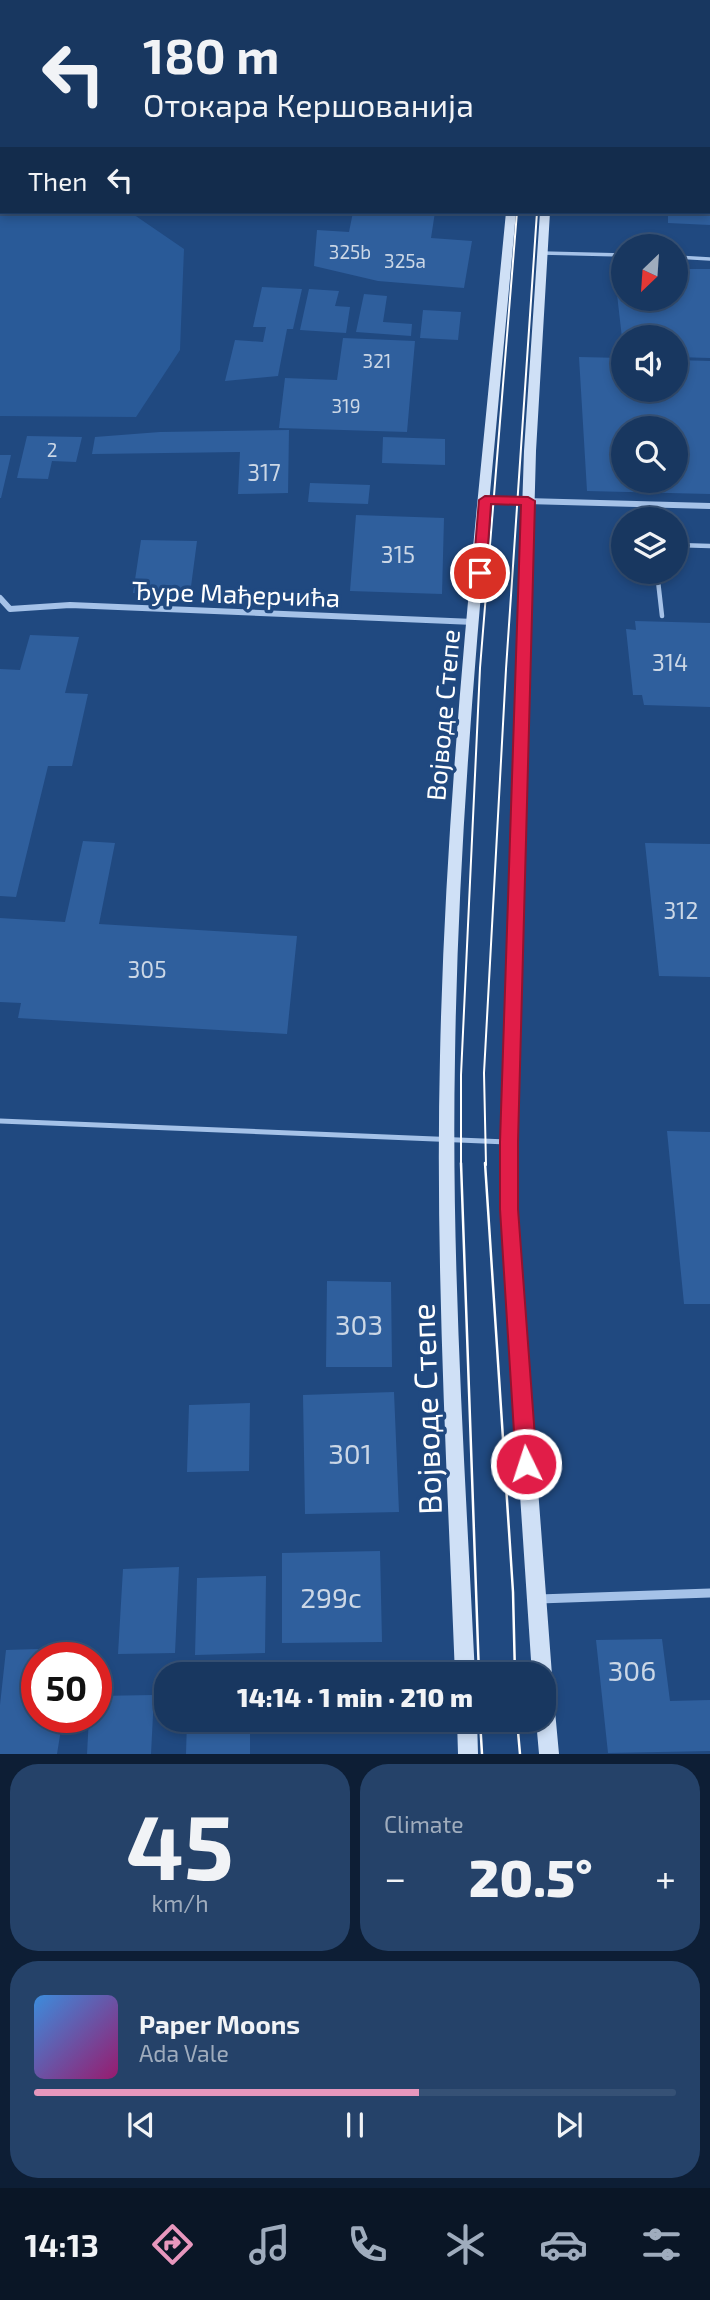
<!DOCTYPE html>
<meta charset="utf-8">
<style>
:root{--surface:#183760;--page:#254269;--text:#f1f3f6;--muted:#9facbd;--line:#365175;--accent:#e797bd}
body{margin:0;font-family:"Exo 2",sans-serif;background:var(--page);color:var(--text);height:100vh;display:flex;flex-direction:column;font-size:26px;white-space:nowrap}
*{box-sizing:border-box;margin:0}
p{font-size:23px;color:var(--muted)}
.icon{flex:none;width:38px;height:38px;fill:none;stroke:currentColor;stroke-width:2;stroke-linecap:round;stroke-linejoin:round}
.map{position:relative;height:1754px;overflow:hidden}
.panel{display:flex;flex-direction:column;gap:10px;padding:10px;background:#0d1e35;flex:1}
.panel>*{flex:none}
.top-card{position:absolute;left:0px;top:0px;width:710px;height:214px;box-shadow:0 4px 10px #0003,0 0 0 2px var(--line);background:#183760;color:var(--text);overflow:hidden}
.needle{width:46px;rotate:205deg}
.fabs{position:absolute;left:611px;top:234px;display:grid;gap:14px}
.fabs a{display:grid;place-items:center;width:77px;height:77px;border-radius:50%;background:var(--surface);box-shadow:0 4px 10px #0003,0 0 0 2px var(--line);font-size:35px}
.speed{position:absolute;left:21px;top:1642px;display:flex;gap:14px;font-size:35px;font-weight:700;text-align:center}
.speed>*{display:grid;place-content:center;width:91px;height:91px;border-radius:50%;background:var(--surface);box-shadow:0 4px 10px #0003,0 0 0 2px var(--line);line-height:1}
.speed .limit{border:10px solid #d22;background:#fff;color:#111}
.pin{position:absolute;display:grid;place-items:center;width:60px;height:60px;color:#fff;margin:-30px;border:4px solid #fff;border-radius:50%;box-shadow:0 2px 7px #0007}
.me{position:absolute;width:77px;margin:-38px;rotate:356deg;stroke-linejoin:round;filter:drop-shadow(0 0 5px #0008)}
.turn{display:flex;align-items:center;gap:24px;height:147px;padding:0 28px;font-size:32px}
.turn .icon{width:91px;height:91px;stroke-width:2.5}
.turn b{display:block;font-size:49px;line-height:60px}
.then{display:flex;align-items:center;height:66px;padding:0 28px;background:#0003;gap:14px;font-size:26px}
.big{font-size:52px;font-weight:800;line-height:1.1}
.panel .widget{flex:1;display:flex;flex-direction:column;justify-content:center;gap:10px;min-width:0;padding:0 24px;border-radius:28px;background:var(--page)}
.panel .dial{align-items:center;gap:0}
.dial b{font-size:91px;line-height:1}
.song{display:flex;align-items:center;gap:21px}
.cover{width:84px;height:84px;border-radius:10px;background:linear-gradient(135deg,hsl(210 70% 55%),hsl(320 70% 35%))}
.played{height:7px;border-radius:4px;background:linear-gradient(90deg,var(--accent) 60%,var(--line) 60%)}
.keys{display:flex;justify-content:space-around;direction:ltr}
.heat{display:flex;justify-content:space-between;align-items:center;font-size:38px;direction:ltr}
.panel .tiles{flex:1;display:grid;gap:10px;grid-template-columns:1fr 1fr}
.widget:last-child{grid-column:span 2}
.trip{position:absolute;left:154px;top:1662px;width:402px;height:70px;border-radius:28px;background:var(--surface);box-shadow:0 4px 10px #0003,0 0 0 2px var(--line);font-weight:800;line-height:70px;text-align:center}
.tabs{display:flex;height:112px;justify-content:space-around;align-items:center;background:#0a1626;color:var(--muted)}
.tabs .icon{width:49px;height:49px}
.tabs .on{color:var(--accent)}
.tabs b{font-size:32px;color:var(--text)}
.map>svg:first-child{display:block}
.green{fill:#295a98}
.building{fill:#2f5f9d;fill-rule:evenodd}
.lines{fill:none;stroke-linecap:round;stroke-linejoin:round}
.lane-far2{stroke:#a5c2e8;stroke-width:3.5}
.lane-far1{stroke:#a5c2e8;stroke-width:4.5}
.lane{stroke:#a5c2e8;stroke-width:5}
.street-far1{stroke:#a5c2e8;stroke-width:6}
.street{stroke:#a5c2e8;stroke-width:9}
.secondary{fill:#cfe0f6;fill-rule:evenodd}
.tram-far1{stroke:#fff;stroke-width:2}
.tram{stroke:#fff;stroke-width:2.5}
.route{fill:#e11d48;stroke:#92132f;stroke-width:2}
.labels{text-anchor:middle;dominant-baseline:central;stroke-width:7;stroke-linejoin:round;paint-order:stroke}
.far-number-label{font-size:19px;fill:#cbd7e6}
.number-label{font-size:23px;fill:#cbd7e6}
.street-label{font-size:26px;fill:#fff;stroke:#204980}
.near-number-label{font-size:28px;fill:#cbd7e6}
.near-street-label{font-size:32px;fill:#fff;stroke:#204980}
</style>
<div class="map">
<svg width="710" height="1754" viewBox="0 0 710 1754">
<rect width="100%" height="100%" fill="#204980"/>
<path class="green" d="M0,135l2,77h128l54,37 -4,101 -44,67 -136,-1z"/>
<path class="building" d="M353,212h82l-4,26 41,3 -8,47 -86,-7 -64,-15 3,-36 32,2z
M668,212h42v13l-42,-2z
M614,268h9v31h53v-30h34v89l-34,-1v-19h-54z
M262,287l40,2 -9,40h-6l-9,47 -53,5 10,-41 28,2 3,-15h-13z
M309,289l30,2 -4,15 15,1 -4,26 -46,-3z
M364,294l23,2 -4,26 29,2 -1,12 -55,-4z
M423,310l38,2 -3,28 -38,-2z
M343,338l72,3 -8,91 -128,-4 6,-50 52,2z
M579,357l44,1v32h53v-30l34,1v133l-123,-3zM623,429h53v52h-53z
M289,430l-1,63 -50,1 2,-42 -148,2 3,-17 65,-5z
M27,436l55,1 -6,25 -24,-1 -4,18 -31,-1z
M383,437l62,2v26l-63,-2z
M0,455h11l-10,43h-1z
M310,483l60,2 -2,19 -60,-2z
M356,515l88,3 -2,76 -92,-3z
M141,540l56,1 -7,53 -57,-1z
M635,621l75,2v84l-66,-2 -2,-10h-9l-7,-66 10,1z
M30,635l49,2 -14,56 23,1 -16,72h-24l-32,131 -16,-1v-227l20,1z
M83,841l32,2 -16,81 198,12 -10,98 -269,-16 3,-15 -21,-1v-84l65,4z
M645,843l65,1v133l-51,-1z
M667,1131l43,1v172h-26z
M327,1281l64,1 1,85h-66z
M394,1392l5,120 -94,2 -2,-119z
M250,1403l-1,68 -62,1 2,-67z
M380,1551l2,91 -100,1v-90z
M179,1567l-4,86 -57,1 5,-85z
M266,1576l-1,77 -70,2 2,-77z
M662,1639l8,62 40,-1v51l-102,2 -12,-113z
M70,1648l-1,9h-32v60h26l-6,37h-57v-49l6,-55z
M154,1695l-3,59h-64l2,-37h7v-21z
M187,1720h63v34h-64z"/>
<g class="lines">
<path class="lane-far2" d="M542,253l81,2
M676,257l34,2"/>
<path class="lane-far1" d="M676,545l34,1
M657,572l5,44"/>
<path class="lane" d="M0,1121l507,21"/>
<path class="street-far1" d="M485,500l225,6
M0,598l10,11 60,-4 404,17"/>
<path class="street" d="M539,1599l171,-6"/>
<path class="secondary" d="M524,0h8v2h-8z
M552,0h8v2h-8z
M506,212h10c-25,281 -57,562 -61,845 -4,206 10,412 20,618h-20c-8,-206 -20,-413 -15,-619 6,-282 39,-563 66,-844z
M540,212h10l-14,239 -19,691v67l35,466 -3,7 -5,2v-9h-12l-31,-466v-67l23,-691z
M544,1690l7,3 3,7 5,54h-20l-3,-34h8z
M457,1720h20l1,34h-20z"/>
<path class="tram-far1" d="M461,1165v-90l19,-407 37,-456
M486,1165l-2,-92 22,-404 31,-457"/>
<path class="tram" d="M461,1163l18,512
M485,1163l28,429 2,83
M480,1720l2,34
M517,1720l3,34"/>
</g>
<path class="route" d="M485,496l43,1 7,4 -17,641v67l19,255 -3,7 -8,3 -7,-3 -3,-7 -16,-255v-67l21,-637 -30,-1 -5,69 -6,5 -7,-5 6,-73z"/>
<g class="labels">
<g class="far-number-label">
<text x="350" y="251">325b</text>
<text x="405" y="260">325a</text>
<text x="377" y="360">321</text>
<text x="346" y="405">319</text>
<text x="52" y="449">2</text>
</g>
<g class="number-label">
<text x="264" y="472">317</text>
<text x="398" y="554">315</text>
<text x="670" y="662">314</text>
<text x="681" y="910">312</text>
<text x="147" y="969">305</text>
</g>
<g class="street-label">
<text transform="translate(236 593) rotate(2)">Ђуре Мађерчића</text>
<text transform="translate(442 715) rotate(-85)">Војводе Степе</text>
</g>
<g class="near-number-label">
<text x="359" y="1324">303</text>
<text x="350" y="1453">301</text>
<text x="331" y="1597">299c</text>
<text x="632" y="1670">306</text>
</g>
<g class="near-street-label">
<text transform="translate(425 1409) rotate(-92)">Војводе Степе</text>
</g>
</g>
</svg>
<div class="fabs">
<a><svg class="needle" viewBox="-14 -14 28 28"><path d="M0-13l5 13h-10z" fill="#e53935"/><path d="M0 13l5-13h-10z" fill="#9facbd"/></svg></a>
<a><svg class="icon" aria-label="sound" viewBox="0 0 24 24"><path d="M4 9h4l5-4v14l-5-4H4zM17 9q2 3 0 6"/></svg></a>
<a><svg class="icon" aria-label="search" viewBox="0 0 24 24"><circle cx="10" cy="10" r="6"/><path d="M15 15l6 6"/></svg></a>
<a><svg class="icon" aria-label="layers" viewBox="0 0 24 24"><path d="M12 4l9 5-9 5-9-5zM3 14l9 5 9-5"/></svg></a>
</div>
<div class="speed"><div class="limit">50</div></div>
<div class="pin" style="left:480px;top:573px;background:#d93025"><svg class="icon" aria-label="arrive" viewBox="0 0 24 24"><path d="M6 21V4h12l-3 4 3 4H6"/></svg></div>
<svg class="me" style="left:526px;top:1464px" viewBox="-20 -20 40 40"><circle r="17" fill="#e11d48" stroke="#fff" stroke-width="3"/><path d="M0-11L8 9 0 5-8 9z" fill="#fff"/></svg>
<div class="trip">14:14 · 1 min · 210 m</div>
<div class="top-card">
<div class="turn"><svg class="icon" aria-label="left" viewBox="0 0 24 24"><path d="M17 20v-9H6M10 6l-5 5 5 5"/></svg><div><b>180 m</b>Отокара Кершованија</div></div>
<div class="then">Then<svg class="icon" aria-label="left" viewBox="0 0 24 24"><path d="M17 20v-9H6M10 6l-5 5 5 5"/></svg></div>
</div>
</div>
<section class="panel">
<div class="tiles">
<div class="widget dial"><b>45</b><p>km/h</p></div>
<div class="widget"><p>Climate</p>
<div class="heat"><a>−</a><b class="big">20.5°</b><a>+</a></div>
</div>
<div class="widget">
<div class="song"><i class="cover"></i><div><b>Paper Moons</b><p>Ada Vale</p></div></div>
<div class="played"></div>
<div class="keys"><svg class="icon" aria-label="previous" viewBox="0 0 24 24"><path d="M18 5L8 12l10 7zM5 5v14"/></svg><svg class="icon" aria-label="pause" viewBox="0 0 24 24"><path d="M8 5v14M16 5v14"/></svg><svg class="icon" aria-label="next" viewBox="0 0 24 24"><path d="M6 5l10 7-10 7zM19 5v14"/></svg></div>
</div>
</div>
</section>
<nav class="tabs">
<b>14:13</b>
<svg class="icon on" aria-label="directions" viewBox="0 0 24 24"><path d="M12 3l9 9-9 9-9-9zM9 14v-3h6M13 9l2 2-2 2"/></svg>
<svg class="icon" aria-label="music" viewBox="0 0 24 24"><path d="M9 18V5l10-2v13"/><circle cx="6" cy="18" r="3"/><circle cx="16" cy="16" r="3"/></svg>
<svg class="icon" aria-label="phone" viewBox="0 0 24 24"><path d="M5 4h4l2 5-3 2q2 4 5 5l2-3 5 2v4C11 20 4 13 5 4z"/></svg>
<svg class="icon" aria-label="climate" viewBox="0 0 24 24"><path d="M12 3v18M4 7l16 10M4 17L20 7"/></svg>
<svg class="icon" aria-label="car" viewBox="0 0 24 24"><path d="M5 17H2v-5l4-1 3-4h7l3 4 3 1v5h-3M9 17h6M6 11h13"/><circle cx="7" cy="17" r="2"/><circle cx="17" cy="17" r="2"/></svg>
<svg class="icon" aria-label="filters" viewBox="0 0 24 24"><path d="M4 7h16M4 17h16"/><circle cx="9" cy="7" r="2"/><circle cx="15" cy="17" r="2"/></svg>
</nav>
